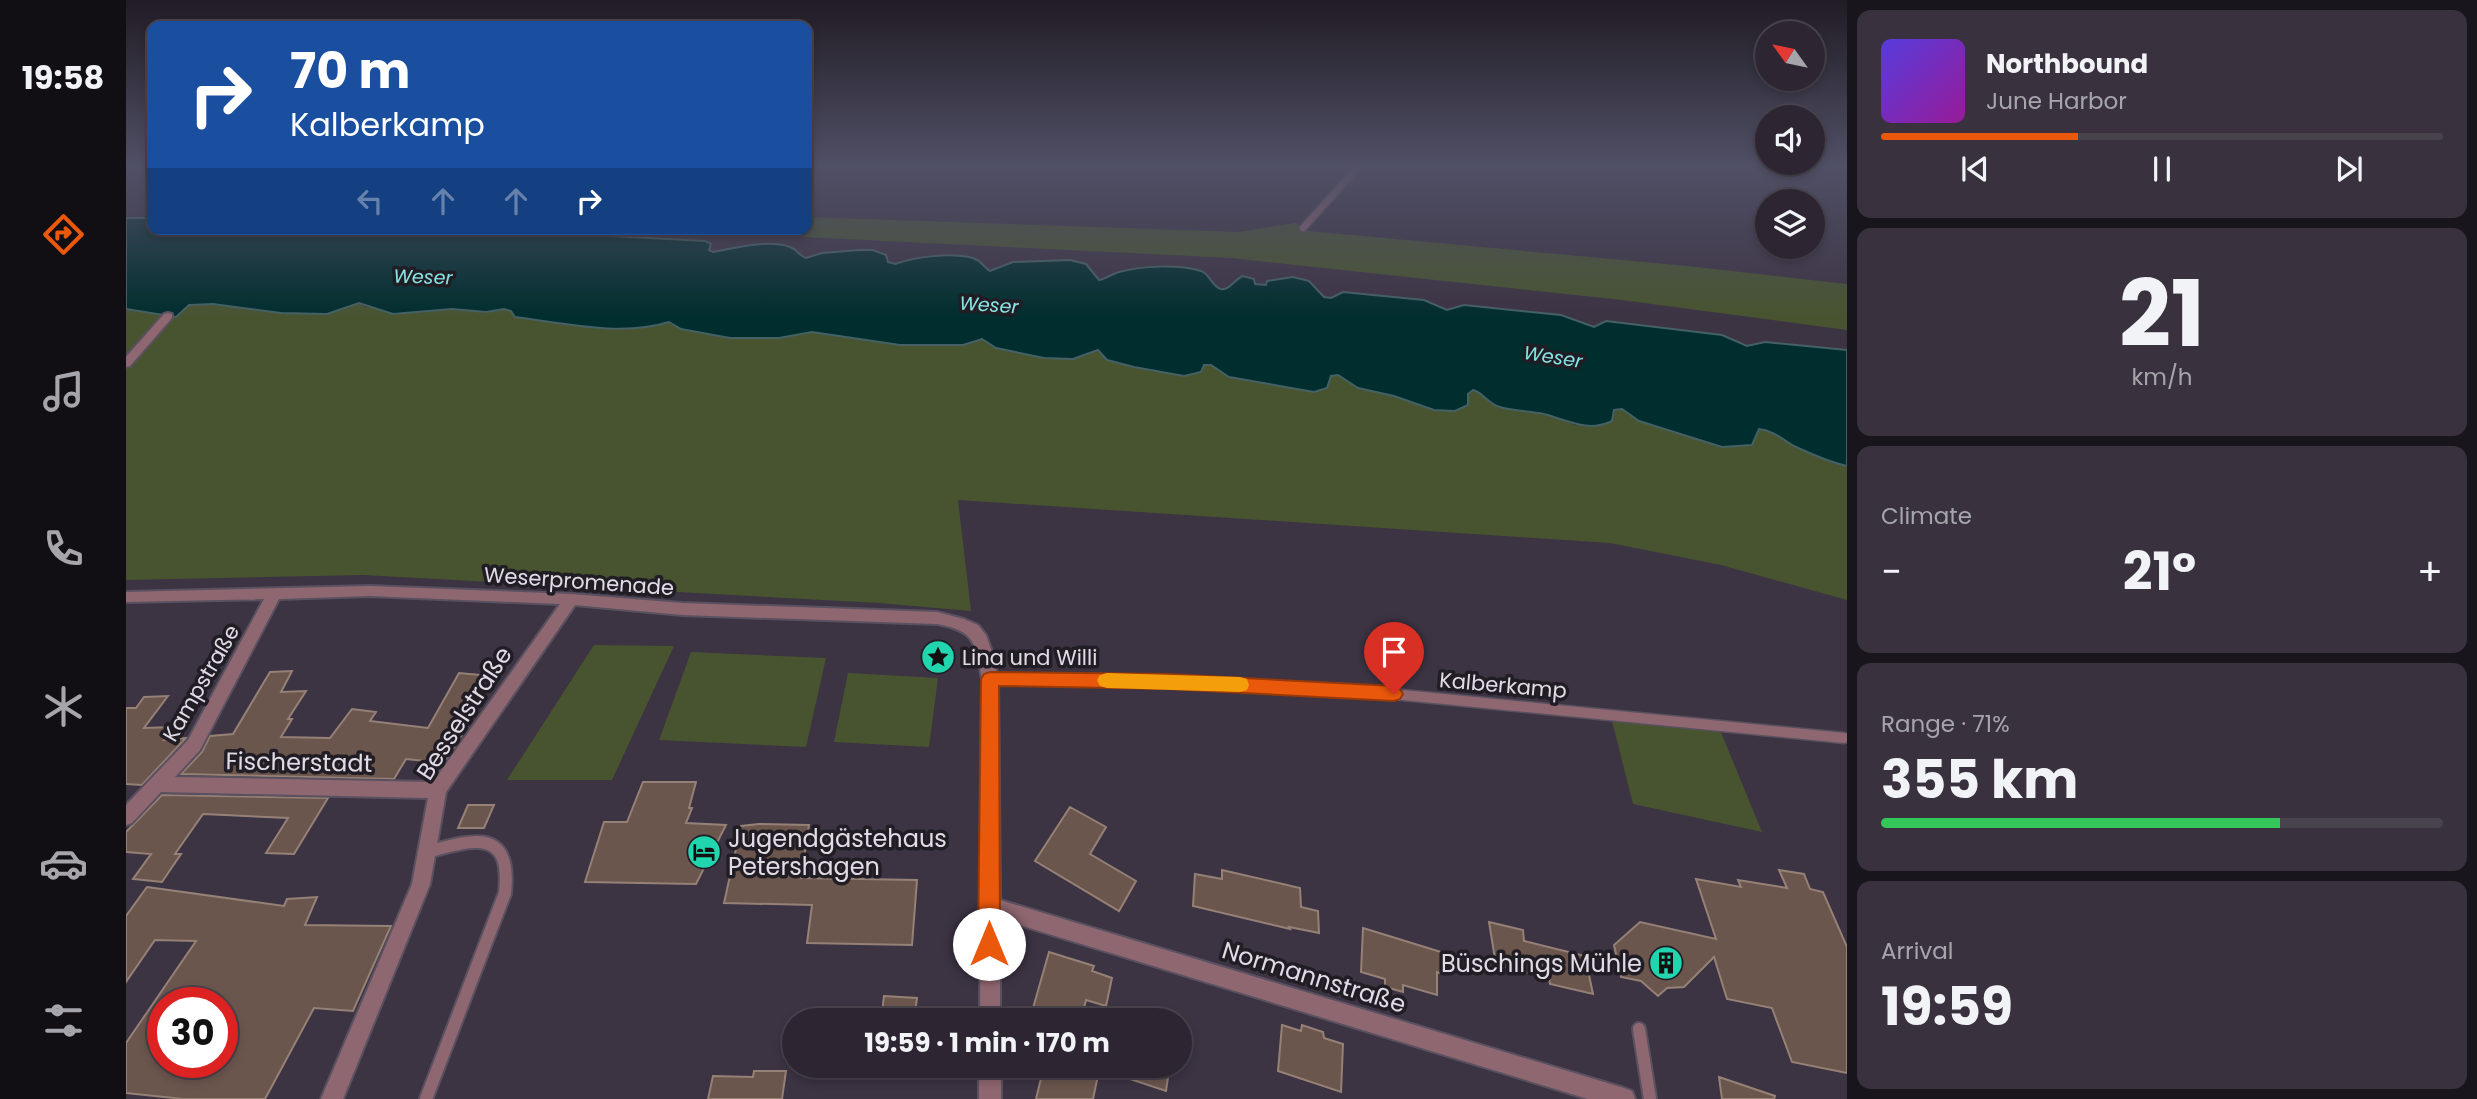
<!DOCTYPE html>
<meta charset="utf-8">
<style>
:root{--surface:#2d2632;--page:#39323e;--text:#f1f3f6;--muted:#a7a5ac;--line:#48434d;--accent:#ea580c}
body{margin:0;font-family:Poppins,sans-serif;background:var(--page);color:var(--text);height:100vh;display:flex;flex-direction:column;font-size:26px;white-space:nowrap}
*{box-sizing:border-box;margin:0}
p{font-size:23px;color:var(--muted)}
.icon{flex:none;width:38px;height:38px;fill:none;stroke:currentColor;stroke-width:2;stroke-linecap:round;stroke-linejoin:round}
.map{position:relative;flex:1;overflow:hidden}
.side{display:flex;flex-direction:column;gap:10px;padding:10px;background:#19151c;width:630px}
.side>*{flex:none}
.top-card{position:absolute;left:21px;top:21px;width:665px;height:214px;border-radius:14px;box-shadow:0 4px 10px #0003,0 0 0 2px var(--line);background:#1a4fa0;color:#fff;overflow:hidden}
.needle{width:46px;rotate:303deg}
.tools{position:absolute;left:1629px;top:21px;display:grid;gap:14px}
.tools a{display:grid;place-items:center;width:70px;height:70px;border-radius:50%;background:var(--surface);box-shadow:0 4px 10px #0003,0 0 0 2px var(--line);font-size:35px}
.speed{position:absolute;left:21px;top:987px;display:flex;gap:14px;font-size:35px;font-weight:700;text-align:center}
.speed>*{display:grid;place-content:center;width:91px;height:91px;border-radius:50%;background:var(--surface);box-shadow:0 4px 10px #0003,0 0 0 2px var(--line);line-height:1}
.speed .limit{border:10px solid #d22;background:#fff;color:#111}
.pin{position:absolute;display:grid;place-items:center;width:60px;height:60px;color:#fff;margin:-72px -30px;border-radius:50% 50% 50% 0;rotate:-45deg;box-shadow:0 0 7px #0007}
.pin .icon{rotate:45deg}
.me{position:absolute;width:77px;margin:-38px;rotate:0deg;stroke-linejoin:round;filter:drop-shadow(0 0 5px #0008)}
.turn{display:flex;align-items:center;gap:24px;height:147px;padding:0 28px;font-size:32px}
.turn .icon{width:91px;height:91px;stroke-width:2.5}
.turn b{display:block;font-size:49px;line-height:60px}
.lanes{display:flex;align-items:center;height:66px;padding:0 28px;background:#0003;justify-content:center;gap:35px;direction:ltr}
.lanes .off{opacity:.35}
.big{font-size:52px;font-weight:700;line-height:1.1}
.side .card{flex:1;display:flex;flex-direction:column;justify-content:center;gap:10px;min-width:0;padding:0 24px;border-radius:14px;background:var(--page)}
.side .dial{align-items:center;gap:0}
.dial b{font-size:91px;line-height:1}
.song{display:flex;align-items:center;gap:21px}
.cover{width:84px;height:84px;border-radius:10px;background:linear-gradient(135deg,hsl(250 70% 55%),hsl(300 70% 35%))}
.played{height:7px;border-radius:4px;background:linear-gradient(90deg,var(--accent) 35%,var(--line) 35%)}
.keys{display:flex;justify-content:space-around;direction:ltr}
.heat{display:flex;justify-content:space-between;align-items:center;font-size:38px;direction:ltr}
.charge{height:10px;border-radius:5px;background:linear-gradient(90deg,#34c759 71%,var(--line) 0)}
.trip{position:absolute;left:656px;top:1008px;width:410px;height:70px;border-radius:35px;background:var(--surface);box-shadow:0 4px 10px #0003,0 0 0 2px var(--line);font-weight:700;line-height:70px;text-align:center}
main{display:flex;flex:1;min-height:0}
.tab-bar{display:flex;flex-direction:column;width:126px;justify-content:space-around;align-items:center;background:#120f14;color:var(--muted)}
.tab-bar .icon{width:49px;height:49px}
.tab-bar .current{color:var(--accent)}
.tab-bar b{font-size:32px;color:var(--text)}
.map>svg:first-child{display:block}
.green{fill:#485430}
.water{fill:#002d2e;stroke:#446165;stroke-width:2}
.building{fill:#6b564d;stroke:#968177;stroke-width:2;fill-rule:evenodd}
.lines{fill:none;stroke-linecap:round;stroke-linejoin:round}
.service-far2-casing{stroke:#5a5160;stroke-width:9}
.service-far1-casing{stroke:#5a5160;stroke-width:13}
.service-casing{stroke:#5a5160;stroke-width:16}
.minor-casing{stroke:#5a5160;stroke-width:4}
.service-far2{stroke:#8f6770;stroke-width:6}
.service-far1{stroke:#8f6770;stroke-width:10}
.service{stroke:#8f6770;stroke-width:12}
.minor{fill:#8f6770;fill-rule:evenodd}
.route{fill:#ea580c;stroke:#983908;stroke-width:2}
.slow{fill:#f59e0b}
.labels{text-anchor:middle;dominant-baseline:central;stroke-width:7;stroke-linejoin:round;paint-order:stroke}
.far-water-label{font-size:19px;font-style:italic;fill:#88e5e7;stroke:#211d24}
.street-label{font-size:21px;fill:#e1dbe6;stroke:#211d24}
.poi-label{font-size:21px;fill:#e1dbe6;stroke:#211d24;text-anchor:start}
.near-street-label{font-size:24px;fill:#e1dbe6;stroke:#211d24}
.near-poi-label{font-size:24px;fill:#e1dbe6;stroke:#211d24;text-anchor:start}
</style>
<main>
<nav class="tab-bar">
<b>19:58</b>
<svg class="icon current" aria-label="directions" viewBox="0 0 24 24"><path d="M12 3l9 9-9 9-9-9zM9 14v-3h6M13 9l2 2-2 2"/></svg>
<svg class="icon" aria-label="music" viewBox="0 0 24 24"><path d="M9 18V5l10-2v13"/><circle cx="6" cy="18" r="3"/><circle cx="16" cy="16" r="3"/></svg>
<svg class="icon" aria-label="phone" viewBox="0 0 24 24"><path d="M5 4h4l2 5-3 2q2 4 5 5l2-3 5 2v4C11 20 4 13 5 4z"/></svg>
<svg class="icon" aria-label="climate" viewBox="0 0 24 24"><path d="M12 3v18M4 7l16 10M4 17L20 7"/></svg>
<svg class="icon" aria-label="car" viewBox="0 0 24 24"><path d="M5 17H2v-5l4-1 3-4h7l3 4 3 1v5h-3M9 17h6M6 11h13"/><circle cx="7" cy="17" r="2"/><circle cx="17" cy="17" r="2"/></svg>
<svg class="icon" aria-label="filters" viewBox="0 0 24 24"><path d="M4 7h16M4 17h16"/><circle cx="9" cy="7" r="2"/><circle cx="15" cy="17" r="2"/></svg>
</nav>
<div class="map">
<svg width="1721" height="1099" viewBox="0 0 1721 1099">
<rect width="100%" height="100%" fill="#3c3343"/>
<path class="green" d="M681,217l430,15 59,-9 12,8 380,35 159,18v46l-225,-30 -391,-42 -590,-29h166z
M233,303l6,4 87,2 34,3 18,-3 148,18 16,-5 13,7 98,9 33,-6 88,13h63l19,-6 14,9 89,8 13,-6 113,15 18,12 85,15 17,-16 7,-1 20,13 36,8 40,14 21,1 18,-21 8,2 8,10 11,5 44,7 31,11 47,-16 17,12 131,9 22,14 40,19 15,3v134l-126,-35 -111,-22 -652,-43 13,111 -92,-8 -516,-28 -237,5v-271l50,8 13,-12c44,-2 88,9 133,8 13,0 24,-9 37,-10z
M468,645l80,1 -62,134h-105z
M565,652l135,6 -20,89 -147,-7z
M722,673l90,5 -9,69 -95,-5z
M1486,721l108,9 42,102 -129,-28z"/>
<path class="water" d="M0,218h26v11h326l227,12 6,3 -2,6 4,2c21,-4 59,-14 79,-4 6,3 8,8 14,10l16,-5 37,-3h14l13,5 2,7 7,2c20,-7 56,-12 78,-6 9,3 10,9 17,13l23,-9 57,-2 16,4 13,16c8,-1 12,-6 20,-8 23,-6 59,-8 82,-1 9,3 11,16 20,18 8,2 14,-10 22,-13l11,3 1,5 11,1 1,-4 26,-4 16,4 15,16 7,1 12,-6 81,8 23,10 17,-5 97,10 33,12 12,-6 116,14 25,11 18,-4 82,8v116c-18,-4 -36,-12 -53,-20 -12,-7 -20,-15 -35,-17l-7,16 -30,2 -83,-26 -17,-12 -8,1 -2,11c-23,12 -45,-1 -68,-7 -15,-3 -30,-3 -44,-7 -12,-3 -16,-14 -27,-17l-5,4v11l-13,6 -21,-1 -40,-14 -36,-8 -20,-13 -7,1 -4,12 -13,4 -85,-15 -18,-12h-7l-3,7 -17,4 -50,-9 -27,-7 -9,-10 -25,9 -29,-1 -48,-10 -14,-9 -19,6h-63l-88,-13 -33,6h-49l-49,-9 -12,-7c-48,15 -106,1 -154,-5l-4,-6 -7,-2 -18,3 -34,-3 -59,5 -34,-11 -32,11 -46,-1 -68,-9 -24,1 -13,12 -50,-8z"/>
<path class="building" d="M166,671l-11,21 25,-1 -18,28h4l-11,18 49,1 22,-29 24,3 -6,9 58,7 31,-55 23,2 -21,34 5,1 -14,16 15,1 -23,36 -38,-4 -12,20 -213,-5 21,-22 8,-16 23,-2 37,-62z
M42,696l-24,32 29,-1 -9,13 22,-2 -44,47 -16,-1v-76h10l8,-11z
M517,782h53l-7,26h3l-6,15 40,2 -30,59 -111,-2 19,-60h23z
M36,795l166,3 -34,56 -28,-1 22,-35 -85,-4 -28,40h6l-19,28 -29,-3 18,-25 -25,-2v-20z
M342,805h26l-10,23h-26z
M944,807l36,20 -16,27 46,27 -17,30 -84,-50z
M633,824l50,1 -8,53 116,2 -5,65 -105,-2 5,-38 -88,-2 17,-77z
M1096,870l78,18 1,19 17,4 1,22 -30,-6 1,2 -97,-23 2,-32 27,5z
M1653,870l25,4 6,15 13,3 24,55v126l-55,-11 -20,-54 -45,-9 -13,-42 -30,30 -17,1 -9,8 -17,-15 -20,-4 -7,-32 26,-23 76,17 -20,-60 45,8 -3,-7 49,8z
M21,887l137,19 3,-7 30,-2 -12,28 86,1 -38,85 -39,-3 -49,91h-82l-57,-6v-50l70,-102 -41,-1 -29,42v-66zM37,1003h59v59h-59z
M1363,922l34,8 1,11 61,15 8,38 -43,-10 -1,-6 -53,-13z
M1237,928l78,24 1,22 -5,-2v23l-34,-10v7l-18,-5v-8l-24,-7z
M923,952l45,14 -2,5 20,7 -6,28 -20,-6 -5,20h-12l-36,-12z
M758,996l33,2 -3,22h-33z
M1156,1025l19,6 1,-6 21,7 1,6 19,6 -2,48 -63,-21z
M918,1066h56l-7,33h-57z
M974,1066h53l16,5 -3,20 -66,-22z
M628,1071h32l-4,28h-74l5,-23 40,1z
M1593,1077l56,19 -1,3h-52z"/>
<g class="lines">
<g class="service-far2-casing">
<path id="service-far2" d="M1177,228l58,-64"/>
</g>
<g class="service-far1-casing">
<path id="service-far1" d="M864,679l179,2 172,8 503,49"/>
</g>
<g class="service-casing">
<path id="service" d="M1513,1029l11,70
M300,1099l79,-206c7,-65 -31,-54 -78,-41"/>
</g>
<g class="minor-casing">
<path id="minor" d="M42,313l4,1v4l-42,48 -4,1v-10l38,-43z
M244,586l201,8 111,9 255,9 27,7 14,6 8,10 6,17 6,27 2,221 624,188 8,3 3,8h-47l-588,-180v101h-20l2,-341c-7,-36 -6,-48 -45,-55l-255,-9 -107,-10 -129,187 -16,92 -87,215h-22l91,-215 16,-86 -267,-6 -29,31 -6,2v-20l62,-65 76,-141 -138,3v-10zM244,596l190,8 -127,178 -258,-5 25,-27 79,-151z
M853,1066h22v33h-22z"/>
</g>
<use href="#service-far2" class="service-far2"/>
<use href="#service-far1" class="service-far1"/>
<use href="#service" class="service"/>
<use href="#minor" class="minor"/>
</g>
<linearGradient id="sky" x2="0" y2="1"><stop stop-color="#211c25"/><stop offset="0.52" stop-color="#505066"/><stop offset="1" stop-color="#505066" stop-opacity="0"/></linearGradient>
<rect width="1721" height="318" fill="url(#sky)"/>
<path class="route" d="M864,672l179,2 225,12 6,3 3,5 -3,5 -6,2 -225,-12 -170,-3 1,258 -3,8 -8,4 -8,-4 -3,-8 3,-265 3,-5z"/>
<path class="slow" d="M981,673l133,4 7,2 2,6 -2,5 -7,2 -133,-4 -7,-2 -3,-6 3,-5z"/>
<defs>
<g id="sight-disc" transform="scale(1.75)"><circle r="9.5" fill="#21d5af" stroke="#211d24"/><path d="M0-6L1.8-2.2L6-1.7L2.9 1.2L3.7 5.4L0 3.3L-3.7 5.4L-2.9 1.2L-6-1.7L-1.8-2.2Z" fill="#111"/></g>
<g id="hotel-disc" transform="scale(1.75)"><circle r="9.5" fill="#21d5af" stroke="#211d24"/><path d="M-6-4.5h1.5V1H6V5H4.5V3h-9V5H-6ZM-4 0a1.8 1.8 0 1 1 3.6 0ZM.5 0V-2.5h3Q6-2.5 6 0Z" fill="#111"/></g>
<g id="building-disc" transform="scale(1.75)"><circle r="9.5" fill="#21d5af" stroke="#211d24"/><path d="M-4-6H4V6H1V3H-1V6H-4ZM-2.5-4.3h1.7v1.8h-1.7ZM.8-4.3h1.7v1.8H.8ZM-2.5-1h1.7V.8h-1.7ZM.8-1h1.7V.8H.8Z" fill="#111"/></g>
</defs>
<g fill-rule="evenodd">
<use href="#sight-disc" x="812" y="657"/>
<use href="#hotel-disc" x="578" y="852"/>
<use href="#building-disc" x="1540" y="963"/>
</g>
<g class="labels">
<g class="far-water-label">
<text transform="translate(297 277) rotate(2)">Weser</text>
<text transform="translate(863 305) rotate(4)">Weser</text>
<text transform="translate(1427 357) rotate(9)">Weser</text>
</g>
<g class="street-label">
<text transform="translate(453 581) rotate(4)">Weserpromenade</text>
<text transform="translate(75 683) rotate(-60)">Kampstraße</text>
<text transform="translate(1377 685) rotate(5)">Kalberkamp</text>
</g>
<g class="poi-label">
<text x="836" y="657">Lina und Willi</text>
</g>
<g class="near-street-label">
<text transform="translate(338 713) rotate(-57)">Besselstraße</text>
<text transform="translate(173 762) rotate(1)">Fischerstadt</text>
<text transform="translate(1188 977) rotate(17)">Normannstraße</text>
</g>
<g class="near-poi-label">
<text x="602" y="838">Jugendgästehaus<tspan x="602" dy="28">Petershagen</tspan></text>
<text x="1516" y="963" text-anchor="end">Büschings Mühle</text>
</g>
</g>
</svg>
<div class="tools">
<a><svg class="needle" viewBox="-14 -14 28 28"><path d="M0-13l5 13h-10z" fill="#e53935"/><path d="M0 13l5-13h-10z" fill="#a7a5ac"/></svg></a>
<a><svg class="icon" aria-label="sound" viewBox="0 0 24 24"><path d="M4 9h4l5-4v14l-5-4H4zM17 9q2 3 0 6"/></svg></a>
<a><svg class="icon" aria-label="layers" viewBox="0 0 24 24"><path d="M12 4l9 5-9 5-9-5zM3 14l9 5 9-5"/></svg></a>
</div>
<div class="speed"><div class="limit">30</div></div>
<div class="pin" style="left:1268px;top:694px;background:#d93025"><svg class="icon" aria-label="arrive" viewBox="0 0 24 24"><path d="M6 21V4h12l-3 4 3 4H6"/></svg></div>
<svg class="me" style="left:863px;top:944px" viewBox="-20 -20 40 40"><circle r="19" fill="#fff"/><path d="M0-13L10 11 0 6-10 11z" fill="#ea580c"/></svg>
<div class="trip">19:59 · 1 min · 170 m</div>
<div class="top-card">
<div class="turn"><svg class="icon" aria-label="right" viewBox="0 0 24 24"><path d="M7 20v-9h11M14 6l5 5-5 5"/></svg><div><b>70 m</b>Kalberkamp</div></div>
<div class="lanes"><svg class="icon off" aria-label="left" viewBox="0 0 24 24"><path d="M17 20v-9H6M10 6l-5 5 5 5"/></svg><svg class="icon off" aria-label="ahead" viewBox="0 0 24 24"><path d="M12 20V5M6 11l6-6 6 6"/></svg><svg class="icon off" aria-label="ahead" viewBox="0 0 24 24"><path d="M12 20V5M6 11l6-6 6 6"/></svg><svg class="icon" aria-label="right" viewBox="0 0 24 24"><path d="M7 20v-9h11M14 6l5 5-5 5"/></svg></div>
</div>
</div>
<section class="side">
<div class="card">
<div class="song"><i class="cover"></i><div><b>Northbound</b><p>June Harbor</p></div></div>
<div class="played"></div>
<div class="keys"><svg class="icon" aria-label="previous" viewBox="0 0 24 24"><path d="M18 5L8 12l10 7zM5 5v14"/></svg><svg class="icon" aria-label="pause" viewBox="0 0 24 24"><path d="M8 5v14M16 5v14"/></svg><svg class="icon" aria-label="next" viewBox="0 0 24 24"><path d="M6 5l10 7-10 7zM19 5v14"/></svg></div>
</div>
<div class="card dial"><b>21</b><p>km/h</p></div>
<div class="card"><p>Climate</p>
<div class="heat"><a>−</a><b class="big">21°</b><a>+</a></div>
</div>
<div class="card"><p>Range · 71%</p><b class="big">355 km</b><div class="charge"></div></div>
<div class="card"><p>Arrival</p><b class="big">19:59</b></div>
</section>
</main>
